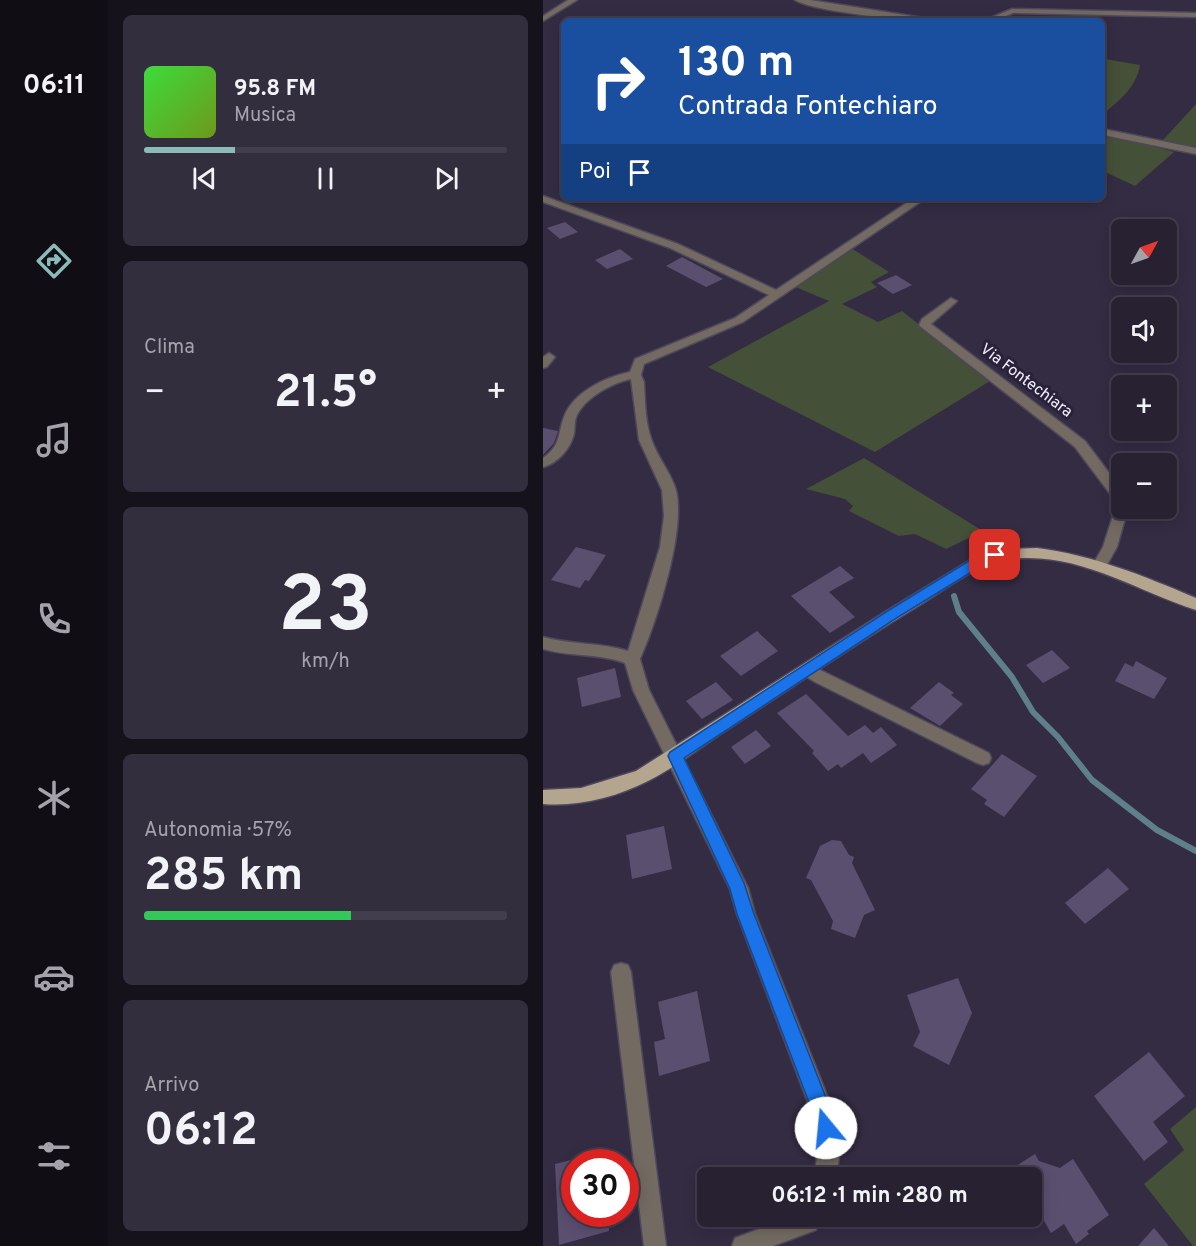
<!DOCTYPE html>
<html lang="it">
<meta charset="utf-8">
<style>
:root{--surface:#272132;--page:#332e3e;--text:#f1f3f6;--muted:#a4a3ac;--line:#433e4d;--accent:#8bbbb9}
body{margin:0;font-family:Overpass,sans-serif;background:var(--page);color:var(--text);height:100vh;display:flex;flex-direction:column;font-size:22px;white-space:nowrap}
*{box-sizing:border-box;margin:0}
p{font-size:20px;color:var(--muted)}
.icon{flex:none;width:33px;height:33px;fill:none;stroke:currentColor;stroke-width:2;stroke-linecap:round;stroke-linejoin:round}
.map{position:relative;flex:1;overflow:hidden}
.details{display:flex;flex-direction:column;gap:15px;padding:15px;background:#15121c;width:435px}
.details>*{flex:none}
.top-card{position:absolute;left:18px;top:18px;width:544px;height:183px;border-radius:9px;box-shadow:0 3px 15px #0003,0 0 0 2px var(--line);background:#1a4fa0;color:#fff;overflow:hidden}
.needle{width:39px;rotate:50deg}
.buttons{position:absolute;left:568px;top:219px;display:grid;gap:12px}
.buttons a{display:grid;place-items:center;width:66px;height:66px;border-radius:9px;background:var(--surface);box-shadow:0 3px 15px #0003,0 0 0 2px var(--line);font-size:30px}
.speed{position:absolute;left:18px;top:1149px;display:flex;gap:12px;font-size:30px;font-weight:700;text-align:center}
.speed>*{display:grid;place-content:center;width:78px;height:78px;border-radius:50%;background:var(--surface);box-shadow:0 3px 15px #0003,0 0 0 2px var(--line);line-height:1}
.speed .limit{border:9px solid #d22;background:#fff;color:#111}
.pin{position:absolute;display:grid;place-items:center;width:51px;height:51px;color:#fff;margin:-26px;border-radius:12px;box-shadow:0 3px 9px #0006}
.me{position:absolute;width:66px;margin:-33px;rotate:343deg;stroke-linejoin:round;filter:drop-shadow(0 0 4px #0008)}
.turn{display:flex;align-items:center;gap:21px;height:126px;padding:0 18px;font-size:27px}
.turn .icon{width:78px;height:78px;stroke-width:2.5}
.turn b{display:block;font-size:42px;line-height:51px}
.then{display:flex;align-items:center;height:57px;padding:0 18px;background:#0003;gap:12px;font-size:22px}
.big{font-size:45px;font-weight:700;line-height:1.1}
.details .card{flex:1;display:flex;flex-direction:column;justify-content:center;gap:9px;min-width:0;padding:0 21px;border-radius:9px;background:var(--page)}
.details .dial{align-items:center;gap:0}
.dial b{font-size:78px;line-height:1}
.song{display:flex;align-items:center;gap:18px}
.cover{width:72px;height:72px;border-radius:9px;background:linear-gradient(135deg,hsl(120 70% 55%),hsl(80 70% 35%))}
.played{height:6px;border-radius:3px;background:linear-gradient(90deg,var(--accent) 25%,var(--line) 25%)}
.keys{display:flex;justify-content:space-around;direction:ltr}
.heat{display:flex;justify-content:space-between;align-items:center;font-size:33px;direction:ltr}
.charge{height:9px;border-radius:4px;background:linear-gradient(90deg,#34c759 57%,var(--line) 0)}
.trip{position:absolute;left:154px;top:1167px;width:345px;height:60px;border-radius:9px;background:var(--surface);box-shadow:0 3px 15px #0003,0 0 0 2px var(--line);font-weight:700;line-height:60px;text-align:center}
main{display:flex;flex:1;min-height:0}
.menu{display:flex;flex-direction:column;width:108px;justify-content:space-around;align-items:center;background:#100d14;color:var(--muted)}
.menu .icon{width:42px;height:42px}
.menu .current{color:var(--accent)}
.menu b{font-size:27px;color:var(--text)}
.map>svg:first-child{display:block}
.green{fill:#445037}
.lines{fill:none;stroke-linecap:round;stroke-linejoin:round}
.stream{stroke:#5e808a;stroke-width:6}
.building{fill:#5b4f70}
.minor-casing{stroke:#4f475d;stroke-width:3}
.major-casing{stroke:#4f475d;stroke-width:3}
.minor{fill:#736b61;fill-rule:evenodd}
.major{fill:#b4a58f;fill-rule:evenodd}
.route{fill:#1a73e8;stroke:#114b97;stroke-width:1.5}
.labels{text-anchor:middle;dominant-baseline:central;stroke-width:6;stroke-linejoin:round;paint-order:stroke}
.street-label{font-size:16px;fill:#f3eefe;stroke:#2a2238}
</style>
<main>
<nav class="menu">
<b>06:11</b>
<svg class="icon current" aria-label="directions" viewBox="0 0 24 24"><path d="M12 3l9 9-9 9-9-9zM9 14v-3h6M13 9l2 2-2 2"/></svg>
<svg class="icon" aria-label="music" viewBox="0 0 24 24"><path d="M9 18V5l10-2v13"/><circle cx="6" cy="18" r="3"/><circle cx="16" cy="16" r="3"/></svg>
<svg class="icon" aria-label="phone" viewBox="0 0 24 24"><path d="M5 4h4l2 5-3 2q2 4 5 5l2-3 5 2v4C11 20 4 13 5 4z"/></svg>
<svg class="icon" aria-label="climate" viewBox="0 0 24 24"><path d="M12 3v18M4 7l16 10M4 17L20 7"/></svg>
<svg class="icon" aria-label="car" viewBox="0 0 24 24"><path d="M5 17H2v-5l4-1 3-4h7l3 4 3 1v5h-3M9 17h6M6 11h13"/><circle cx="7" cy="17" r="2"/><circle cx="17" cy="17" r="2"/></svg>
<svg class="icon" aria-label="filters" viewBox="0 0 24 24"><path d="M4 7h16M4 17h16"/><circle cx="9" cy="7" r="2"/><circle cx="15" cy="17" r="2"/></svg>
</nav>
<section class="details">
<div class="card">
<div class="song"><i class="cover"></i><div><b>95.8 FM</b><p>Musica</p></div></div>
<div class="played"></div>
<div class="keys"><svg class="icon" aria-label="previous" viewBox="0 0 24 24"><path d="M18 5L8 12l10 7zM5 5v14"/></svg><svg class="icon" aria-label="pause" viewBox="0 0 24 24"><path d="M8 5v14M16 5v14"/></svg><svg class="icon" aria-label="next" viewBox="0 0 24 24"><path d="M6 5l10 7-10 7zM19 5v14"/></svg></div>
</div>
<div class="card"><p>Clima</p>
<div class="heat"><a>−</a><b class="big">21.5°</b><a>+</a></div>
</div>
<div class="card dial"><b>23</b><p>km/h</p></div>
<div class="card"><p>Autonomia · 57%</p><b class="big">285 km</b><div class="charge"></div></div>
<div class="card"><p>Arrivo</p><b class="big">06:12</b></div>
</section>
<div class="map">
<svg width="653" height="1246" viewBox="0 0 653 1246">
<rect width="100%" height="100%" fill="#342c43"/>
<path class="green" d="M562,59l35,6c-4,23 -21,36 -37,49v-52z
M653,104v45l-31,-6 -2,-3z
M565,138h17l49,14 -39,34 -32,-15v-31z
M308,248l38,24 -18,10 6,5 -35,17 36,18 24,-11 88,70 -115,71 -167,-85 121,-66 -36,-15z
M321,458l119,73 -37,18 -31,-15 -16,2 -50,-25 4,-5 -8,-7 -39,-10z
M653,1107v139h-3l-49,-62 40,-34 -14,-21z"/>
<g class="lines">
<path class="stream" d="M411,596l5,16 53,65 21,35 25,25 34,43 65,50 39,21"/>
</g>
<path class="building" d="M22,222l13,10 -18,7 -13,-11z
M77,249l13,10 -26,10 -12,-9z
M139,257l41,22 -17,8 -40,-21z
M353,275l16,10 -19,9 -16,-11z
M0,428l15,3 -4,12 -11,12z
M33,547l30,8 -17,26 -4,-1 -5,8 -29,-8z
M297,566l14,12 -25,14 26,25 -25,16 -39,-37z
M214,631l21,20 -37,25 -21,-20z
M509,650l18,18 -27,15 -17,-18z
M593,661l31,17 -13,21 -39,-18 10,-18 8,4z
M72,668l6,29 -39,10 -5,-29z
M173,682l17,18 -31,19 -16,-18z
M396,682l15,11 -3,2 12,9 -23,22 -30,-18z
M263,694l42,42 17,-11 8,8 8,-6 16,18 -26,18 -8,-10 -22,15 -3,-4 -10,7 -16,-18 2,-2 -37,-38z
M213,730l15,16 -26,18 -14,-17z
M459,754l35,22 -33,41 -20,-13 3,-4 -16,-11z
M121,826l8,43 -40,10 -6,-44z
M289,840l9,1 8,14 5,2 -2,6 23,47 -11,5 -9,23 -24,-9 2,-8 -22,-41 -5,-2 14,-32z
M565,868l21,21 -44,35 -20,-21z
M415,978l14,35 -23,52 -36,-19 7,-14 -13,-37z
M154,991l13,70 -51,15 -5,-34 11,-3 -7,-37z
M606,1052l36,44 -32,26 15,20 -24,19 -50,-65z
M492,1154l4,7 21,7 13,-9 36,56 -22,16 2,3 -13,10 -12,-20 -13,9 -19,-33v-22h-14l-5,-10z
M32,1159v55h33l1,17 -50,14 -4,-81z
M611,1228l15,18h-31z"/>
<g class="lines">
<g class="minor-casing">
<path id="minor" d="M25,0h9l-34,21v-5z
M252,0h15l133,21c-30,0 -125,-8 -148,-21z
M469,9l184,4v4l-183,-4 -19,8h-11z
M560,129l93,19v6l-93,-19z
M0,196l135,48 98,46 138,-92h12l-183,124 -99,42 -3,11 3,7c1,19 1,41 8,59 6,17 19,32 24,49 10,40 -19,131 -36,169l9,31 99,198 7,26 79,199 7,30 -5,35h-22l5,-35 -7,-30 -75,-199 -7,-25 -97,-199 -8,-27c-26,-10 -55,-6 -82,-14v-12c28,8 57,5 85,14l32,-104 4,-31 -2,-26 -23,-50 -8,-61c-19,4 -45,18 -54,36 -3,6 -2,13 -3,19 -4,15 -16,29 -31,33v-9c19,-14 14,-23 21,-41 9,-25 42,-40 66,-45l5,-13 100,-41 34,-23 -99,-47 -127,-46z
M408,298l6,3 -2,2 -24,21 154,117 37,49v18h6l-11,39 -13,23h-10l-2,-4 11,-19 14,-44 -42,-56 -154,-120 -2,-2 3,-6z
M6,353l6,4 -8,10 -4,1v-11z
M265,664l181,89 2,5 -2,5 -6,2 -6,-2 -162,-81 -13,-8 -2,-4 2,-4z
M78,963l7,2 3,7 35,274h-22l-33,-274 3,-7z
M250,1216h29l-6,14 -43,16h-41l3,-8z"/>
</g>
<g class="major-casing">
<path id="major" d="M494,548c56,7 107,28 159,50v12c-62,-20 -118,-59 -186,-51 -33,4 -64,30 -92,47 -64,39 -127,82 -190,123 -26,17 -52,38 -80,52 -31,16 -70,26 -105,23v-14l38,-2 55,-17 249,-159 92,-56 32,-7z"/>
</g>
<use href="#minor" class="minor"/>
<use href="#major" class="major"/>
</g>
<path class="route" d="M452,550l5,2 2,3 -2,3 -14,5 -91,56 -211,139 60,125 10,31 78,199 4,15 -3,7 -7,2 -7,-2 -6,-22 -76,-199 -7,-25 -62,-133 2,-4 216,-140 91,-56z"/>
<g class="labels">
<g class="street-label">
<text transform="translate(483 381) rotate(37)">Via Fontechiara</text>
</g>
</g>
</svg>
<div class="buttons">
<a><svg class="needle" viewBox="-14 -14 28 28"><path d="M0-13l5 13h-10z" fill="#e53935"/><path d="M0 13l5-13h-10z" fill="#a4a3ac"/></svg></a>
<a><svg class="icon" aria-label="sound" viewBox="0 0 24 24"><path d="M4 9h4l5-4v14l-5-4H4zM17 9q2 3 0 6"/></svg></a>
<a>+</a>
<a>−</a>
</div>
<div class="speed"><div class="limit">30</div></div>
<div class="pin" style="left:452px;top:555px;background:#d93025"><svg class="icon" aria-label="arrive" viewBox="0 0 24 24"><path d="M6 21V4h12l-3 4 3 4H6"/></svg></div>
<svg class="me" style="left:283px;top:1128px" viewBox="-20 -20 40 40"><circle r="19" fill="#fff"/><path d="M0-13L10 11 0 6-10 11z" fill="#1a73e8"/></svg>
<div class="trip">06:12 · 1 min · 280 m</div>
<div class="top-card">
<div class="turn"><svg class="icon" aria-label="right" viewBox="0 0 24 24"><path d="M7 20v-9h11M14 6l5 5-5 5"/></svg><div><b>130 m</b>Contrada Fontechiaro</div></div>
<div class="then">Poi<svg class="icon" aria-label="arrive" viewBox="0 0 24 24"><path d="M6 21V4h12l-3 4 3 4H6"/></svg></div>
</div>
</div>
</main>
